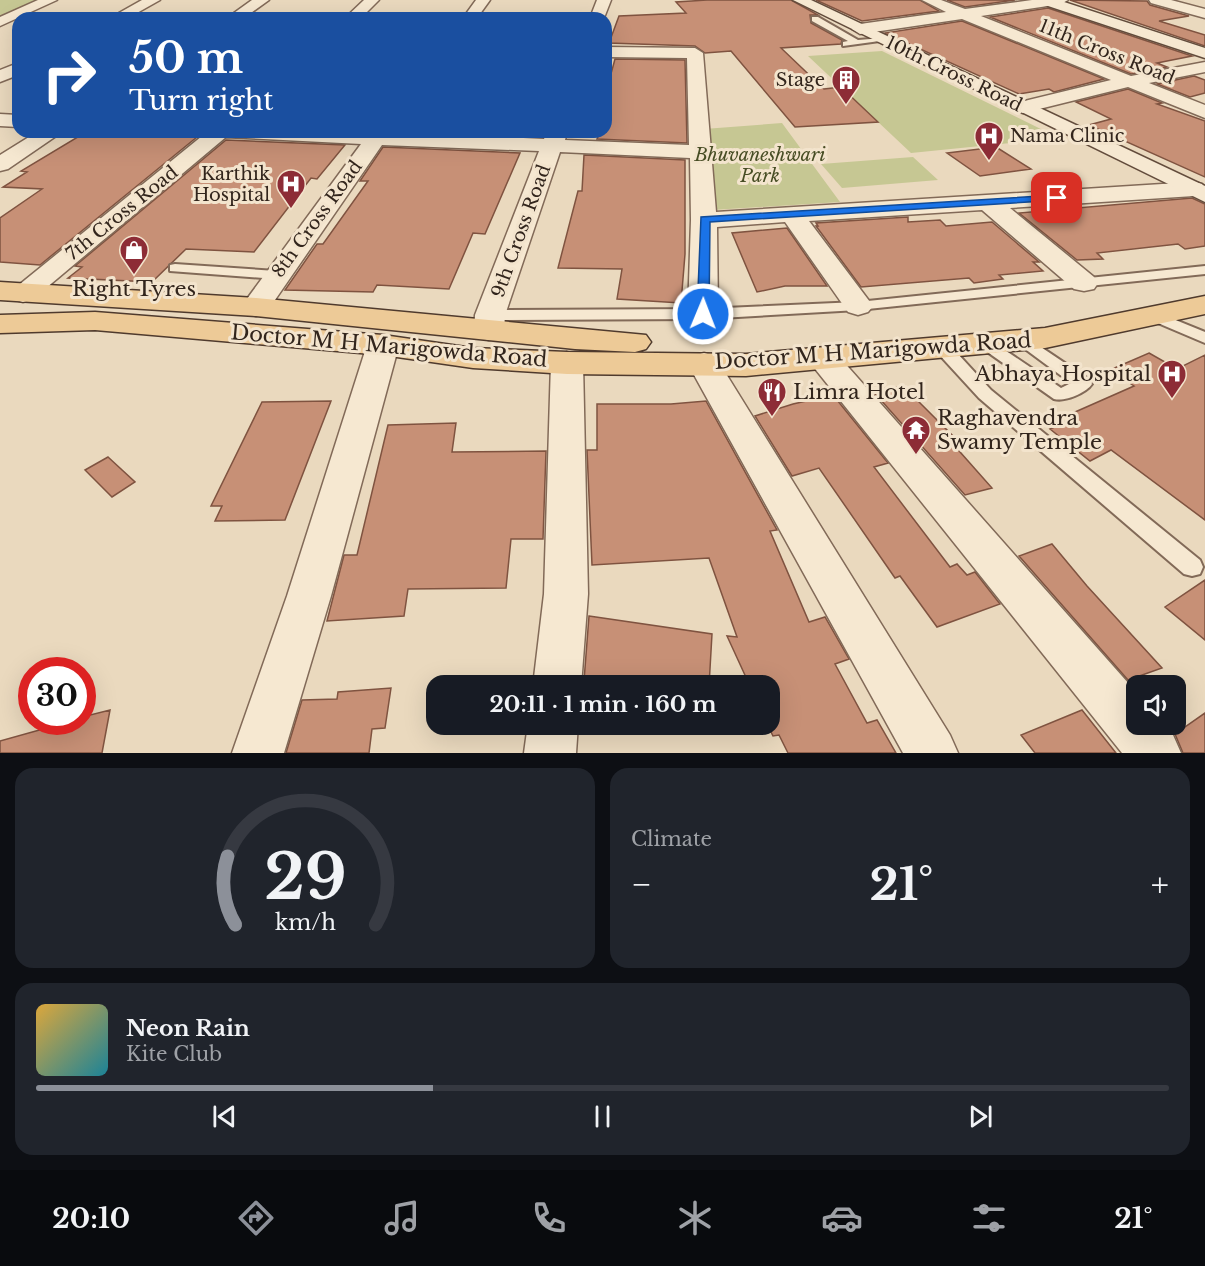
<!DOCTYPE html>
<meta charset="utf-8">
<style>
:root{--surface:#171b24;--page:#20242c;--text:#f1f3f6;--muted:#9ea1a6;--line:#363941;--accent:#8c9099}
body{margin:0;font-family:"Libre Baskerville",serif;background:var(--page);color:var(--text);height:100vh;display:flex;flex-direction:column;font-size:22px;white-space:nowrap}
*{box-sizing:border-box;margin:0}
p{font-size:20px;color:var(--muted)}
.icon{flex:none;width:33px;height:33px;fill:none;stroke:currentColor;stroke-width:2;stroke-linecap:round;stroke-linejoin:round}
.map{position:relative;height:753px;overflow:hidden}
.side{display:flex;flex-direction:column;gap:15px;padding:15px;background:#0d0f14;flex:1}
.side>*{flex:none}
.hud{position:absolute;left:12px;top:12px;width:600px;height:126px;border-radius:18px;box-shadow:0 6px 24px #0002;background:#1a4fa0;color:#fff;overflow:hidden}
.buttons{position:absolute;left:1126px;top:675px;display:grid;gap:12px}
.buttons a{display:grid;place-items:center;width:60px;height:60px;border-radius:12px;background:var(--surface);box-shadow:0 6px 24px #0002;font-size:30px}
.speed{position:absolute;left:18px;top:657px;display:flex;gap:12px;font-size:30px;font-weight:700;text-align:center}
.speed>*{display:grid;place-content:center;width:78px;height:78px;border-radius:50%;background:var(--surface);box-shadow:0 6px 24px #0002;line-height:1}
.speed .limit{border:9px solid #d22;background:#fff;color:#111}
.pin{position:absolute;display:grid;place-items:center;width:51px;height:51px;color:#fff;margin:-26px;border-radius:12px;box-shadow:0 3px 9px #0006}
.me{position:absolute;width:66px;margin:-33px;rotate:1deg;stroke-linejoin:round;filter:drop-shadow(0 0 4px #0008)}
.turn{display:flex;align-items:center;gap:21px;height:126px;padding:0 18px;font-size:27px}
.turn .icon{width:78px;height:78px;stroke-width:2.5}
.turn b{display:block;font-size:42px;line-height:51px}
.big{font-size:45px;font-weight:700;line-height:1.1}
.side .card{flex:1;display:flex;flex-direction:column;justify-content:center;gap:9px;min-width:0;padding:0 21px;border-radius:18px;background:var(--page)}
.side .dial{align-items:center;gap:0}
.dial svg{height:156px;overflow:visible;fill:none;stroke:var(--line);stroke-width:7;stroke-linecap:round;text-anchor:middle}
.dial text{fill:var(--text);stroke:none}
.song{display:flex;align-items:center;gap:18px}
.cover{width:72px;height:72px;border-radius:9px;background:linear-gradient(135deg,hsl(40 70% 55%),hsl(190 70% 35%))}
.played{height:6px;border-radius:3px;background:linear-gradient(90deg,var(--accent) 35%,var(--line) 35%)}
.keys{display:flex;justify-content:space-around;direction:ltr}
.heat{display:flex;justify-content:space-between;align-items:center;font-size:33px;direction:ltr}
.side .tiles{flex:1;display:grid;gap:15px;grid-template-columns:1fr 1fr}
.card:last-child{grid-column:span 2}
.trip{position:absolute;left:426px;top:675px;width:354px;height:60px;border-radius:18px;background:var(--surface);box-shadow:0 6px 24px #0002;font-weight:700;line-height:60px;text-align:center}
.tab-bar{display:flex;height:96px;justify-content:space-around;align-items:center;background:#090b0e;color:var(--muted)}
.tab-bar .icon{width:42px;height:42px}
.tab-bar .selected{color:var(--accent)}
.tab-bar b{font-size:27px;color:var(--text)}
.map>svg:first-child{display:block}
.green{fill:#c6c793}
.building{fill:#c79076;stroke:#7f5340;stroke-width:1.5}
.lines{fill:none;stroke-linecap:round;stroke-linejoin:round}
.lane-casing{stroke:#826a58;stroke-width:4}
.street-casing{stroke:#826a58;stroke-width:3}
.secondary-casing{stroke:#634c3c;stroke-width:3}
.primary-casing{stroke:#4f3a2d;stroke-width:3}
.lane{fill:#f6e8d1;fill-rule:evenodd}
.street{fill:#f6e8d1;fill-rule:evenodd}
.secondary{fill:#f6e8d1;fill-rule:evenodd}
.primary{fill:#edca97;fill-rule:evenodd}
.route{fill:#1a73e8;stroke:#114b97;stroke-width:1.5}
.labels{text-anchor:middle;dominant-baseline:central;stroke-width:6;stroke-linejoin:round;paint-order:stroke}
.far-street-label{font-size:18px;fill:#32251c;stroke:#f3e4cd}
.far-poi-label{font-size:18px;fill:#32251c;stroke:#f3e4cd;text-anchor:end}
.far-park-label{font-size:18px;font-style:italic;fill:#474d24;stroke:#f3e4cd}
.poi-label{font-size:21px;fill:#32251c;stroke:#f3e4cd;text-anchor:start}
.street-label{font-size:21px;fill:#32251c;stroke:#f3e4cd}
</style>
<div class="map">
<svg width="1205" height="753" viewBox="0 0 1205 753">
<rect width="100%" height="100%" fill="#ead9be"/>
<path class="green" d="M0,0h41l-41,16z
M882,51l177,87 -148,15 -103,-97z
M782,123l58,79 -128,8 -8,-81z
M913,157l25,23 -96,8 -21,-24z"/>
<path class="building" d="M707,0h84l27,15h-8l1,8 31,17 -1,4 -60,4 43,41 17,-2 37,35 -83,5 -64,-76 -26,2 -10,-7 -86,-3 10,-27 67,-3 -10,-11z
M816,0h104l19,11 -77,10z
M947,0h68l-50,7z
M1070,0l77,1 3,4 39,11 -30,5 46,14v11z
M1048,8l144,48 -35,7 10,4 -36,7 -141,-57z
M962,21l142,58 -50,13 -5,-3 -30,5 -134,-61z
M615,59l70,1 2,83 -90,-4 3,-7h6v-40z
M1194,76l11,4v13l-15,4 -33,-13z
M1128,89l34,14 -5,1 48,17v56l-116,-52 22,-6 -35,-17z
M86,132l111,5 -157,128 -40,-3v-44l42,-29 -39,-2 24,-15 -6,-1z
M226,140l119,5 -28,34 -6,-1 -57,74 -68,-3 -34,33 -84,-4 14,-11 -7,-1z
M383,147l137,6 -35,81 -12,-1 -24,56 -72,-4 -4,7 -88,-2 32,-46h6l45,-63h-8z
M996,147l35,22 -51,7 -33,-23z
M584,155l101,5v94l-4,49 -64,-4 5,-30 -64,-1 20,-77h4z
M1192,198l13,6v42l-20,3 -7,-5 -81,9 6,6 -26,1 -58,-47z
M908,217v5l32,-2 6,6 46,-4 47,40h-6l10,9 -44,4 4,4 -29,4 -5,-5 -108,9 -45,-61h2l-2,-3z
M787,228l40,58h-42l-28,6 -25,-59z
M1149,353l28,16 28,-14v165l-94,-70 -21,11 -40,-32 21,-9 -5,-4 68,-30 -24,-16z
M903,386l56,56 -6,2 39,44 -27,7 -93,-105z
M833,395l55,68 -14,4 76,100 7,-3 10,11 8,-3 25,32 -63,23 -37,-51 -5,2 -76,-110 -27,8 -37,-60 38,-12z
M331,401l-46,119 -70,1 7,-15h-11l51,-104z
M706,401l71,129 -7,1 39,91 16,-5 24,42 -14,5 32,59 10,-3 19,33h-108l-9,-18 -6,1 -6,-12 3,-38h-20l-23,-50 10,1 -28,-79 -117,7 -5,-115h10v-46h74z
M456,423l-4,29 94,-1 -3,88h-32l-5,49 -98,1 -4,27 -77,5 17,-66h13l31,-130z
M108,457l27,25 -23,15 -27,-27z
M1052,544l35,42 75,82 -34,12 -109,-124z
M1205,580v60l-40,-33z
M589,616l123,18 -3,52h-96l-29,-5z
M391,688l-6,40 -13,1 -3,24h-83l16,-53 35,-1 1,-7z
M110,710l-8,43h-102v-12l68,-19h14v-5z
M1082,710l34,43h-81l-14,-18z
M1205,713v40h-22l-8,-19z"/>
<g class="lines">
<g class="lane-casing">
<path id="lane" d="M812,17h6l40,23 25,-2 4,2 -44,6v-4l5,-1 -36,-20z
M175,264l101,7 7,4 -7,4 -106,-8v-6z
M1205,266v8l-347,36 -155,9 -213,1 -7,-5 7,-5 213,-1 155,-7z
M1151,310l54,22v11l-59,-25 -2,-3z
M1023,335l67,45 2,4c-6,9 -27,18 -38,15l-78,-55 8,-5 6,1 71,48 10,-5 -54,-40 -2,-3 2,-3z
M941,341l6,1 44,48 209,170 3,7 -3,7 -8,2 -8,-2 -205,-176 -44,-48 -2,-4z"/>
</g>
<g class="street-casing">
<path id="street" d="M38,0h19l-57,26v-9z
M142,0h18l-32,18h-18z
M252,0h17l-25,18h-17z
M364,0h15l-18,18h-16z
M476,0h14l-13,18h-14z
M597,0h14l-7,18h-14z
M922,0h19l24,9 67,-9h36l-7,4 -80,12 150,60 74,-14v10l-56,11 56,22v13l-77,-31 -105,26 -7,-2 -3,-4 3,-4 95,-23 -149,-61 -102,15 -8,-5 8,-5 86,-12z
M1149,0h22l34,9v9l-54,-15z
M606,47l89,1 8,5 13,159 478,-30 8,2 3,6 -3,4 -8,2 -184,12 84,69 4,6 -4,6 -10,2 -10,-2 -92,-79 -173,11 64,85 -5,6 -10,3 -10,-3 -63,-90 -68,5 1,87 -4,6 -11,3 -11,-3 -4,-6 3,-94 -1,-62 -130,-6 -55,163 -1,15 -4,7 -11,3 -11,-3 -4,-7 1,-15 64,-164 -157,-6 -116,168 -10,3 -10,-3 -5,-6 120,-163 -135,-7 -193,162 -10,3 -10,-3 -4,-6 198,-161h183l154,7 3,-7h20l-2,8 124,5 -2,-87 -81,-1z
M18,63v12l-18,7v-12z
M0,114l18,1v12l-18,-1z
M37,132h25l-54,37 -8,2v-16z
M383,335l11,3 5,7 -68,251 -47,157h-52l55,-157 80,-251 5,-7z
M823,348l11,3 303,342v31h28l8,11 8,18h-59l-310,-388 -5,-7 5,-7z
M567,352l11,4 5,7 5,231 -7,92h-48l11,-92 7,-231 5,-7z
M704,353l11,3 235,379 8,18h-55l-215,-389 5,-8z
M528,724h50l-2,29h-52z"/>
</g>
<g class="secondary-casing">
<path id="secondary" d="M793,0h18l394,186v16z
M1037,0h21l147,48v10l-166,-55z"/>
</g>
<g class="primary-casing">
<path id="primary" d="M0,282l256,16 390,37 5,7 -5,7 -11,3 -60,-3 -319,-33 -256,-16z
M1205,296v18l-160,34 -299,28 -179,-2 -94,-6 -90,-13 -288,-25 -95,3v-18l95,-3 288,23 90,13 94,4 179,2 299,-26z"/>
</g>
<use href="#lane" class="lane"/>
<use href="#street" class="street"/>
<use href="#secondary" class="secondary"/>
<use href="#primary" class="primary"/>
</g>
<path class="route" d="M1057,195l5,3 -1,2 -351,22 -1,92 -6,4 -6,-4 4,-97z"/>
<defs>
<g id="building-pin" transform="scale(1.5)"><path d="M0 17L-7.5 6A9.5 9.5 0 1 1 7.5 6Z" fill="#8d2c36" stroke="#f3e4cd"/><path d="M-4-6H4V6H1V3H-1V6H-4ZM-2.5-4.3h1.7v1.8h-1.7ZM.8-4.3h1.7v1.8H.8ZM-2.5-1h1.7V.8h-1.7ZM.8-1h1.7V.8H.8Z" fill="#fff"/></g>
<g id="hospital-pin" transform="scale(1.5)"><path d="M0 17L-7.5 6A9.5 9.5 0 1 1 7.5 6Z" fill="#8d2c36" stroke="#f3e4cd"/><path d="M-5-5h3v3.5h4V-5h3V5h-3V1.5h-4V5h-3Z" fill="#fff"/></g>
<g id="shop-pin" transform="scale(1.5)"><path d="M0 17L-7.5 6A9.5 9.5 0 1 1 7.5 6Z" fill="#8d2c36" stroke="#f3e4cd"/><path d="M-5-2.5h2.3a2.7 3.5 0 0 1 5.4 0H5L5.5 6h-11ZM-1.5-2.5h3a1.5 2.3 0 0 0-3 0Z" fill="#fff"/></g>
<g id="restaurant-pin" transform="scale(1.5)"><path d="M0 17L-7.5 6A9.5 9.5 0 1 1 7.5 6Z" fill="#8d2c36" stroke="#f3e4cd"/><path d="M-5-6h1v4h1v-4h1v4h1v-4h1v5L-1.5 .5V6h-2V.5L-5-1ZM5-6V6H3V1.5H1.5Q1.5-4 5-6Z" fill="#fff"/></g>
<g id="temple-pin" transform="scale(1.5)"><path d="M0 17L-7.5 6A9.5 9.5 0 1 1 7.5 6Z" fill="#8d2c36" stroke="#f3e4cd"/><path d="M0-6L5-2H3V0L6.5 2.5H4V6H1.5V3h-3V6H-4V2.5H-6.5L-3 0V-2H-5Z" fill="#fff"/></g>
</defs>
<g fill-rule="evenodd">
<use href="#building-pin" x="846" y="80"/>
<use href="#hospital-pin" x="989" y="136"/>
<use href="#hospital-pin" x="291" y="184"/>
<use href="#shop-pin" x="134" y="250"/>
<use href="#hospital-pin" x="1172" y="374"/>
<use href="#restaurant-pin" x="772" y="392"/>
<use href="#temple-pin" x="916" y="430"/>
</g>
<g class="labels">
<g class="far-street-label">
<text transform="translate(1107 52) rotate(22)">11th Cross Road</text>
<text transform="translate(954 74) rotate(26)">10th Cross Road</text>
<text transform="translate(122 213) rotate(-39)">7th Cross Road</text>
<text transform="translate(317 219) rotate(-54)">8th Cross Road</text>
<text transform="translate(521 231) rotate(-70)">9th Cross Road</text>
</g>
<g class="far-poi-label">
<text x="825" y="80">Stage</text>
<text x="1010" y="136" text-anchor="start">Nama Clinic</text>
<text x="270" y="174">Karthik<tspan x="270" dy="21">Hospital</tspan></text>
</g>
<g class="far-park-label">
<text x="760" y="155">Bhuvaneshwari<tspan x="760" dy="21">Park</tspan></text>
</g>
<g class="poi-label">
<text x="134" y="289" text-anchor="middle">Right Tyres</text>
<text x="1151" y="374" text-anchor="end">Abhaya Hospital</text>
<text x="793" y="392">Limra Hotel</text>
<text x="937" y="418">Raghavendra<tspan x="937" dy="24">Swamy Temple</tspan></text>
</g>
<g class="street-label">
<text transform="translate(389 346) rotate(5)">Doctor M H Marigowda Road</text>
<text transform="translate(873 351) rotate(-4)">Doctor M H Marigowda Road</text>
</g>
</g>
</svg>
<div class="buttons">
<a><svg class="icon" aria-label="sound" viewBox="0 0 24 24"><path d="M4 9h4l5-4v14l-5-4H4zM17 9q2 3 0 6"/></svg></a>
</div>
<div class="speed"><div class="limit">30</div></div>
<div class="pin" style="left:1057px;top:198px;background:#d93025"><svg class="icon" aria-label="arrive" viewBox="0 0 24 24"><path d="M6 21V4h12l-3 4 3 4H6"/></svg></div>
<svg class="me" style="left:703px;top:314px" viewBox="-20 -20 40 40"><circle r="17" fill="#1a73e8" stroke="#fff" stroke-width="3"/><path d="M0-11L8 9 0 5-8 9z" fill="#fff"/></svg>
<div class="trip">20:11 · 1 min · 160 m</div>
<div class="hud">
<div class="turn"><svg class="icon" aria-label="right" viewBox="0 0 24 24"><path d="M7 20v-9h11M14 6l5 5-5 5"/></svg><div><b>50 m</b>Turn right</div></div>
</div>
</div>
<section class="side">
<div class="tiles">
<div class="card dial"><svg viewBox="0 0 100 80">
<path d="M14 69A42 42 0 1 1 86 69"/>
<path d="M14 69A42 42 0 0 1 10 34" stroke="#8c9099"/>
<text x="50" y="56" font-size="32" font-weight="700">29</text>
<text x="50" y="72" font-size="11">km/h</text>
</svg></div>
<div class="card"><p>Climate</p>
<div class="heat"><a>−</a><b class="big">21°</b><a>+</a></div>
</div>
<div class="card">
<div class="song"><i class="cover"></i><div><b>Neon Rain</b><p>Kite Club</p></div></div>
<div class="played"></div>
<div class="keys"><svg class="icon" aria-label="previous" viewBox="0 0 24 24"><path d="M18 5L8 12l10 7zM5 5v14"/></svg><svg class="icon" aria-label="pause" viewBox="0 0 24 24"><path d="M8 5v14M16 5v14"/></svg><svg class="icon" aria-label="next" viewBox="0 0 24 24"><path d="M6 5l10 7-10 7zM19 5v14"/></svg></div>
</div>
</div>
</section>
<nav class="tab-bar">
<b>20:10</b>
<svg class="icon selected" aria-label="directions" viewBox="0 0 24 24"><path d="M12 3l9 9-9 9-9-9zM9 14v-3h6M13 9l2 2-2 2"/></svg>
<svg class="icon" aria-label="music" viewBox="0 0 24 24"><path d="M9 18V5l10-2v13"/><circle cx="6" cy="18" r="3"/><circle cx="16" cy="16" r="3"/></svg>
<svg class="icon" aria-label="phone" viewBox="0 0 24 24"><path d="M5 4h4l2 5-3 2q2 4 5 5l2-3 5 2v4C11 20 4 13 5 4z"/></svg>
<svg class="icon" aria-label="climate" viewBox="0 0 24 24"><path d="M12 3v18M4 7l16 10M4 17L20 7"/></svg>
<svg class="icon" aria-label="car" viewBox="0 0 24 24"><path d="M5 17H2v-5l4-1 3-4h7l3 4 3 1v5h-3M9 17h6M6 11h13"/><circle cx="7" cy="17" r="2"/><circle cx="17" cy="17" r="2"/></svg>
<svg class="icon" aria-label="filters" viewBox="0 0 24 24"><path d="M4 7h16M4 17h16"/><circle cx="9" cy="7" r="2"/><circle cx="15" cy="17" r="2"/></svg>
<b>21°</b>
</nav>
